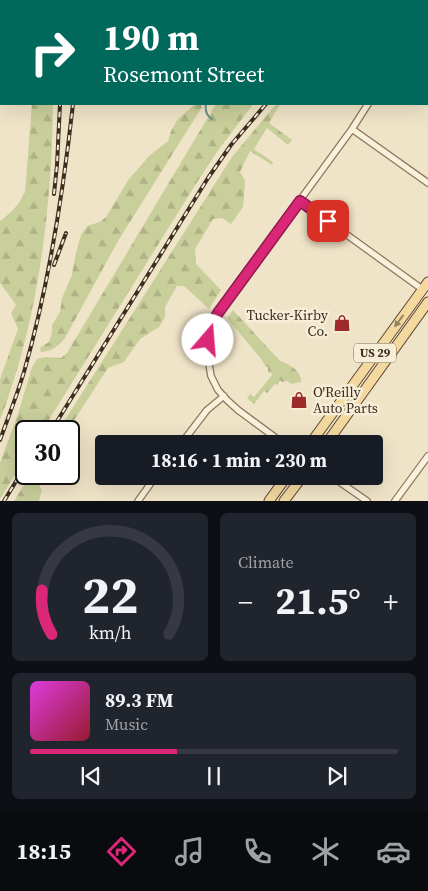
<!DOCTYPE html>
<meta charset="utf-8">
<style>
:root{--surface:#171b24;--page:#20242c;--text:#f1f3f6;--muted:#9ea1a6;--line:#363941;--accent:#db2777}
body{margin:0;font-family:"Source Serif 4",serif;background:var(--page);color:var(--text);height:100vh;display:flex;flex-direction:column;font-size:19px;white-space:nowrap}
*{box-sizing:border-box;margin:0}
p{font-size:16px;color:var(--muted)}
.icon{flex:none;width:28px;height:28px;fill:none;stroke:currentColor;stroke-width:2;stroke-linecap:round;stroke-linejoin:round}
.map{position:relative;height:501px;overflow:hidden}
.details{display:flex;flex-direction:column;gap:12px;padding:12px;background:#0d0f14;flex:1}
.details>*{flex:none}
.top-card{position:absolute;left:0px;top:0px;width:429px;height:105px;box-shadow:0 5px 20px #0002;background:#00695c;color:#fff;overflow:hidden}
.speed{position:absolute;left:15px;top:420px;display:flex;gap:10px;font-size:25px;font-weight:700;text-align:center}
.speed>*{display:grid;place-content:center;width:65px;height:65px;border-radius:50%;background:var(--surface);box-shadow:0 5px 20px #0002;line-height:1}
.speed .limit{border:2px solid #111;border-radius:8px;background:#fff;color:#111}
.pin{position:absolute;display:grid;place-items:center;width:42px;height:42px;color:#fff;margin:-21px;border-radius:10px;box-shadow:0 2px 8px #0006}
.me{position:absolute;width:55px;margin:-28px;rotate:18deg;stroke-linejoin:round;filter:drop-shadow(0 0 4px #0008)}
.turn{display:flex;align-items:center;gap:18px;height:105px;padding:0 20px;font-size:22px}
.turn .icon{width:65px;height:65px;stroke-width:2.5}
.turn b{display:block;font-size:35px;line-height:42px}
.big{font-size:38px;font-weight:700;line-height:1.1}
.details .widget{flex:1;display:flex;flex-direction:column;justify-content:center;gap:8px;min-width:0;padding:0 18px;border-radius:8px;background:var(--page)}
.details .dial{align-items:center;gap:0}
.dial svg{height:130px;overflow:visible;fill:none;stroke:var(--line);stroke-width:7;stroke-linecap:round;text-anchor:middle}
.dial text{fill:var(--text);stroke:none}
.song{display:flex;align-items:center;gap:15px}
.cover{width:60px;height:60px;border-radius:8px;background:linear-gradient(135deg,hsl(300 70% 55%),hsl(350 70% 35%))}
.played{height:5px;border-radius:2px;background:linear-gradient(90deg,var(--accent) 40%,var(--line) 40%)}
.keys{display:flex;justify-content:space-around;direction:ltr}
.heat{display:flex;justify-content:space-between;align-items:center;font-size:28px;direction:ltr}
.details .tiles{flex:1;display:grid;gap:12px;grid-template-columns:1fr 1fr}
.widget:last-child{grid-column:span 2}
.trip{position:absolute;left:95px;top:435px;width:288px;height:50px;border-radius:5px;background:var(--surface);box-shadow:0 5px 20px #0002;font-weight:700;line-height:50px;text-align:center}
.tab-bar{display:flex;height:80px;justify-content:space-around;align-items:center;background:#090b0e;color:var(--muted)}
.tab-bar .icon{width:35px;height:35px}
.tab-bar .current{color:var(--accent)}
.tab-bar b{font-size:22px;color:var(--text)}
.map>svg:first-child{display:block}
.forest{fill:url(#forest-firs)}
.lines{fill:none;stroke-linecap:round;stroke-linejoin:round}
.stream{stroke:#6f938a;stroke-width:2}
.minor-casing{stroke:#8d765c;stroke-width:8}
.primary-casing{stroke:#5b4430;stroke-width:11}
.minor{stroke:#faf1dc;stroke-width:5.5}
.primary{stroke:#f3d9a0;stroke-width:9}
.rail-casing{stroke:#3d2e20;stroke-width:4}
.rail{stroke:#f7eed8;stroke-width:2;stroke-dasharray:5.5;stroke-linecap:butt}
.oneway{fill:#988460}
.route-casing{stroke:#8e194d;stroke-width:12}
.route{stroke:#db2777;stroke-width:9}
.labels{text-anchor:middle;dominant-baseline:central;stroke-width:5;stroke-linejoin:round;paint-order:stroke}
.shield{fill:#f7eed8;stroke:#756857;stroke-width:1}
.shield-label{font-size:12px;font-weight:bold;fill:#3d2e20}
.poi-label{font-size:14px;fill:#3d2e20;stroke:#f7eed8;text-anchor:end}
</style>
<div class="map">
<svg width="428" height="501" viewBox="0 0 428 501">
<defs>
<pattern id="forest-firs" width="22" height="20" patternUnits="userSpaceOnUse" patternTransform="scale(1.25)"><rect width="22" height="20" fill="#c9cf9b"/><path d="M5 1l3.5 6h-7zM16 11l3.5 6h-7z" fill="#aeb285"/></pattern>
</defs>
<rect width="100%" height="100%" fill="#f0e4c8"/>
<path class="forest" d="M32,104h21c-1,104 -15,218 -53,316v-41l18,-50 -7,-16 5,-8 -16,-22v-62c12,-9 19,-16 25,-29z
M201,104l1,3 -84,134 -53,97c-7,9 -13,13 -24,14l-1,-4 9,-6 3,-10v-7l8,-13 2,-14 10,-23 3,-18 6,-22 6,-9 13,-4 6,-5 23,-38 21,-24 18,-14 3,-10 7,-12 16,-14z
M216,104h37l-36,48 -23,35 -152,244h-16v26l-26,42v-36l18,-49 14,-47 5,-8 8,-2 16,1 6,-5z
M276,104h4l-11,19 23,17 -4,5 -21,-17 -13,21 19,13 -1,3 -22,-14 -10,21 5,9 -2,26 -12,17 -9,-6 -9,1 -18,30 1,15 25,26 -12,19 -25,-23h-7l-12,21v10l-6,10 -19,12 -16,23 -16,6 -41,63h-9l174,-274z
M233,310l47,51c9,3 22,10 21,21l-10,2 -4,-3 -5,1 -2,-2 -3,5 -2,-1 -8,9 -3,-2 -10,13 -7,-6 3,-4 4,3 19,-23 -5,-2v-5l-3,-1 -3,-6 -35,-42z
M31,474h11l-4,9 4,7 -3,11h-25z"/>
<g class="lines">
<path class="stream" d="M205,0l1,1
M206,104c-1,6 1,12 6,15"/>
<g class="minor-casing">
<path id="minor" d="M0,54l1,-1
M352,129l76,54
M300,201l122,88
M181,444l26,-34 17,-14
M284,444l-46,-34 -11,-10 -9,-10 -7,-14 -2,-12 -1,-24 3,-13 7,-14 28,-39 106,-145 16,-25
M331,476l36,25
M138,501l18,-25
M395,501l33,-45"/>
</g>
<g class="primary-casing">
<path id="primary" d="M310,444l118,-162
M326,444l102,-142
M269,501l18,-25
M284,501l19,-25"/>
</g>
<use href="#minor" class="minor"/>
<use href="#primary" class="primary"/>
<g class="rail-casing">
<path id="rail" d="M57,0v1
M71,0v1
M95,0l1,1
M384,1l2,-1
M396,1l2,-1
M54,194l3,-29 3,-61
M54,265l12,-32
M51,431l157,-253 23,-33 35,-41
M0,440c8,-22 17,-45 24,-68 25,-87 39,-178 49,-268
M4,501l22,-36"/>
</g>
<use href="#rail" class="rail"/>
</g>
<defs><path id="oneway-solid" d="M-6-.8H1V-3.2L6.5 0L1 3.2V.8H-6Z" transform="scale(1.25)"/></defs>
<use class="oneway" href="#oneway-solid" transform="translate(399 321) rotate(126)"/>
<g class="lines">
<g class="route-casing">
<path id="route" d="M208,340l3,-14 7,-13 82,-112 28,20"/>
</g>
<use href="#route" class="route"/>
</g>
<defs>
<g id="shop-bare" transform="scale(1.35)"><path d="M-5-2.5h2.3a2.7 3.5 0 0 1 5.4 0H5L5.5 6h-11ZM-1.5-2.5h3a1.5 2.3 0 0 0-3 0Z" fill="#9e2a2b" stroke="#f7eed8" stroke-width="2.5" paint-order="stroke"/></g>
</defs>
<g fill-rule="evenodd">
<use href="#shop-bare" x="342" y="323"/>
<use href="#shop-bare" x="299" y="400"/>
</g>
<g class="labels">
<rect class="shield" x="354" y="343.5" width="42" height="19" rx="4"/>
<g class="shield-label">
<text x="375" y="353">US 29</text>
</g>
<g class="poi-label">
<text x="328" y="315">Tucker-Kirby<tspan x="328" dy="16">Co.</tspan></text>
<text x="313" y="392" text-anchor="start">O'Reilly<tspan x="313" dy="16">Auto Parts</tspan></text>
</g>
</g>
</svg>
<div class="speed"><div class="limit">30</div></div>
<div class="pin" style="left:328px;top:221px;background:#d93025"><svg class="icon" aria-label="arrive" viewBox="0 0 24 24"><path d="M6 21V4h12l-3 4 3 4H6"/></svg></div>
<svg class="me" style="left:208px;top:340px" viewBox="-20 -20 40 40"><circle r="19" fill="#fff"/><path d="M0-13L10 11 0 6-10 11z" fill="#db2777"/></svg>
<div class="trip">18:16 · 1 min · 230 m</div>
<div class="top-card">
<div class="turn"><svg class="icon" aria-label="right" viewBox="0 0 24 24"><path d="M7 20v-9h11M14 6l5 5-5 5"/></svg><div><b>190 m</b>Rosemont Street</div></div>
</div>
</div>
<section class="details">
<div class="tiles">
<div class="widget dial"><svg viewBox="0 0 100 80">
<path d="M14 69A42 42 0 1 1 86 69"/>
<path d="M14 69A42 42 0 0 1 8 42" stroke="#db2777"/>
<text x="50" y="56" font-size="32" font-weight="700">22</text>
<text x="50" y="72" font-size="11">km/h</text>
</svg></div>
<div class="widget"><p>Climate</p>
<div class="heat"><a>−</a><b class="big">21.5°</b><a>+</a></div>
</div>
<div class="widget">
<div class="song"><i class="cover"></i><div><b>89.3 FM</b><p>Music</p></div></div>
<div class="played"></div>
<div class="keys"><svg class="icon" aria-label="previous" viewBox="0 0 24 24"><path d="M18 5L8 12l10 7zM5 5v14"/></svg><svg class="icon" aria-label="pause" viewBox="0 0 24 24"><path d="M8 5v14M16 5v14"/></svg><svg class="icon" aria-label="next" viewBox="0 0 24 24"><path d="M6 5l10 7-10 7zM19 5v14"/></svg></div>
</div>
</div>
</section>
<nav class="tab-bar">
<b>18:15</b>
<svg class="icon current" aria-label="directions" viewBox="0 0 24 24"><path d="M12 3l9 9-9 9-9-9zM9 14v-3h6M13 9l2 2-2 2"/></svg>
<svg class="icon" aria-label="music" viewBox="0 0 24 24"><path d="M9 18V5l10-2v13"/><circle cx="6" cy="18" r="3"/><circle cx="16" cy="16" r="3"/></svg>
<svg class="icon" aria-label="phone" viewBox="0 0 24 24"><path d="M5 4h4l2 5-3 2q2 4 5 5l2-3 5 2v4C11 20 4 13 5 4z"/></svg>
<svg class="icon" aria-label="climate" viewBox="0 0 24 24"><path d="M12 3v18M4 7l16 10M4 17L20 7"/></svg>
<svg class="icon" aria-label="car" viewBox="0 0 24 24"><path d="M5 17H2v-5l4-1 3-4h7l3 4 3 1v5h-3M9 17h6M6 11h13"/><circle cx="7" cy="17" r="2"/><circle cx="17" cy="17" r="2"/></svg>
</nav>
